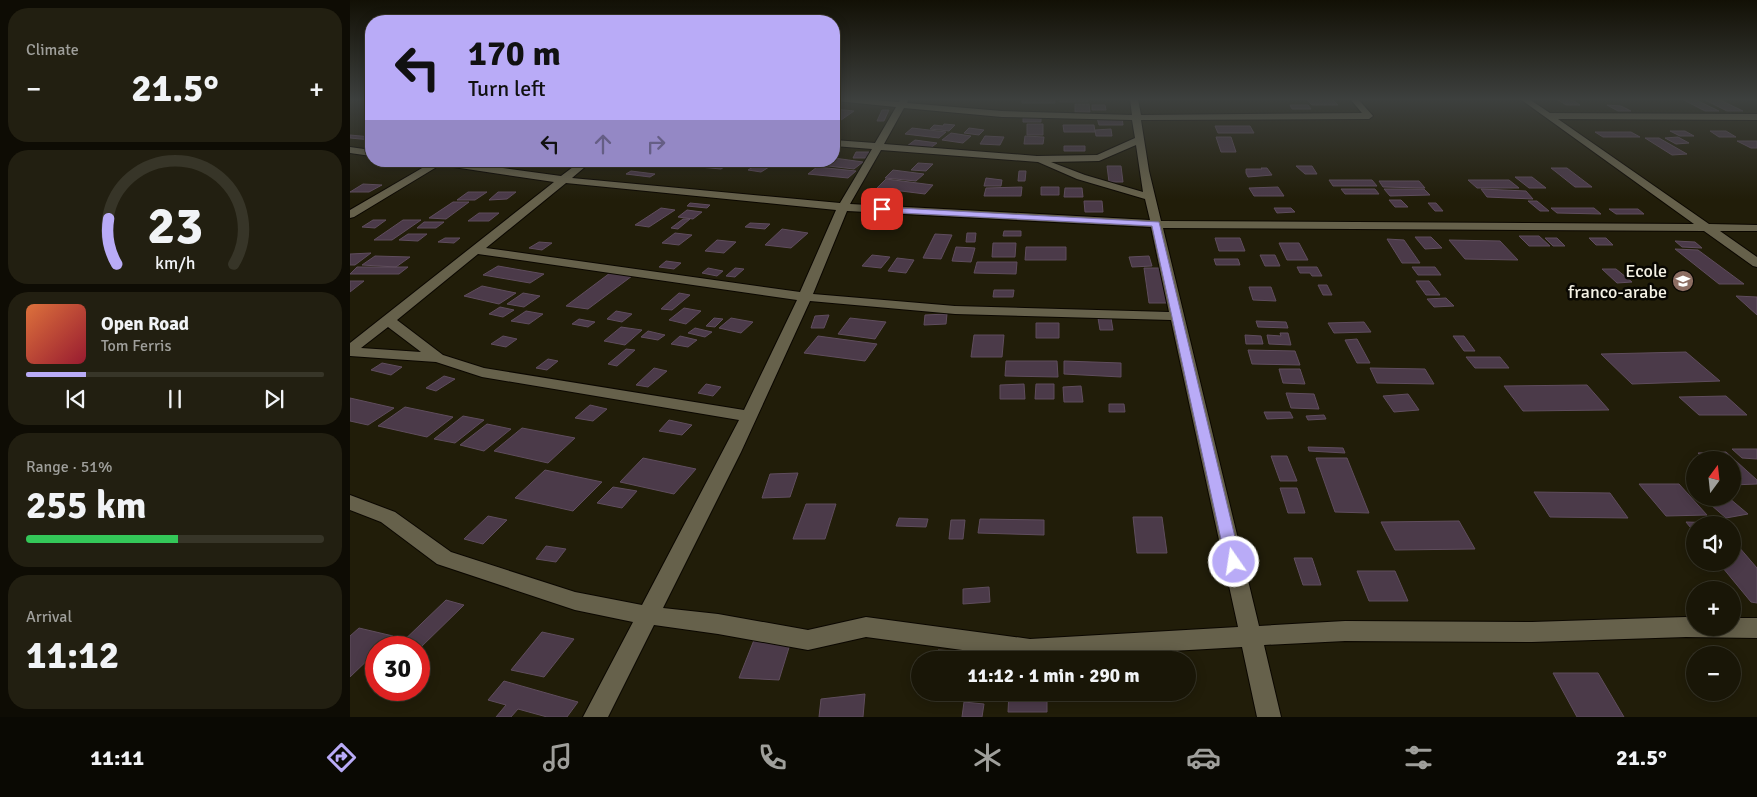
<!DOCTYPE html>
<meta charset="utf-8">
<style>
:root{--surface:#191607;--page:#221f11;--text:#f1f3f6;--muted:#9f9f9b;--line:#373528;--accent:#b9abf7}
body{margin:0;font-family:Signika,sans-serif;background:var(--page);color:var(--text);height:100vh;display:flex;flex-direction:column;font-size:19px;white-space:nowrap}
*{box-sizing:border-box;margin:0}
p{font-size:16px;color:var(--muted)}
.icon{flex:none;width:28px;height:28px;fill:none;stroke:currentColor;stroke-width:2;stroke-linecap:round;stroke-linejoin:round}
.map{position:relative;flex:1;overflow:hidden}
.side{display:flex;flex-direction:column;gap:8px;padding:8px;background:#0e0c04;width:350px}
.side>*{flex:none}
.top-card{position:absolute;left:15px;top:15px;width:475px;height:152px;border-radius:20px;box-shadow:0 2px 12px #0003,0 0 0 1px var(--line);background:#b9abf7;color:#111;overflow:hidden}
.needle{width:32px;rotate:15deg}
.buttons{position:absolute;left:1336px;top:451px;display:grid;gap:10px}
.buttons a{display:grid;place-items:center;width:55px;height:55px;border-radius:50%;background:var(--surface);box-shadow:0 2px 12px #0003,0 0 0 1px var(--line);font-size:25px}
.speed{position:absolute;left:15px;top:636px;display:flex;gap:10px;font-size:25px;font-weight:700;text-align:center}
.speed>*{display:grid;place-content:center;width:65px;height:65px;border-radius:50%;background:var(--surface);box-shadow:0 2px 12px #0003,0 0 0 1px var(--line);line-height:1}
.speed .limit{border:8px solid #d22;background:#fff;color:#111}
.pin{position:absolute;display:grid;place-items:center;width:42px;height:42px;color:#fff;margin:-21px;border-radius:10px;box-shadow:0 2px 8px #0006}
.me{position:absolute;width:55px;margin:-28px;rotate:347deg;stroke-linejoin:round;filter:drop-shadow(0 0 4px #0008)}
.turn{display:flex;align-items:center;gap:18px;height:105px;padding:0 20px;font-size:22px}
.turn .icon{width:65px;height:65px;stroke-width:2.5}
.turn b{display:block;font-size:35px;line-height:42px}
.lanes{display:flex;align-items:center;height:48px;padding:0 20px;background:#0003;justify-content:center;gap:25px;direction:ltr}
.lanes .off{opacity:.35}
.big{font-size:38px;font-weight:800;line-height:1.1}
.side .widget{flex:1;display:flex;flex-direction:column;justify-content:center;gap:8px;min-width:0;padding:0 18px;border-radius:20px;background:var(--page)}
.side .dial{align-items:center;gap:0}
.dial svg{height:130px;overflow:visible;fill:none;stroke:var(--line);stroke-width:7;stroke-linecap:round;text-anchor:middle}
.dial text{fill:var(--text);stroke:none}
.song{display:flex;align-items:center;gap:15px}
.cover{width:60px;height:60px;border-radius:8px;background:linear-gradient(135deg,hsl(20 70% 55%),hsl(350 70% 35%))}
.played{height:5px;border-radius:2px;background:linear-gradient(90deg,var(--accent) 20%,var(--line) 20%)}
.keys{display:flex;justify-content:space-around;direction:ltr}
.heat{display:flex;justify-content:space-between;align-items:center;font-size:28px;direction:ltr}
.charge{height:8px;border-radius:4px;background:linear-gradient(90deg,#34c759 51%,var(--line) 0)}
.trip{position:absolute;left:561px;top:651px;width:285px;height:50px;border-radius:25px;background:var(--surface);box-shadow:0 2px 12px #0003,0 0 0 1px var(--line);font-weight:800;line-height:50px;text-align:center}
.menu{display:flex;height:80px;justify-content:space-around;align-items:center;background:#0a0903;color:var(--muted)}
.menu .icon{width:35px;height:35px}
.menu .on{color:var(--accent)}
.menu b{font-size:22px;color:var(--text)}
main{display:flex;flex:1;min-height:0}
.map>svg:first-child{display:block}
.building{fill:#4b3a49;stroke:#5f4d5d}
.lines{fill:none;stroke-linecap:round;stroke-linejoin:round}
.street-casing{stroke:#0b0700;stroke-width:2}
.street{fill:#66614b;fill-rule:evenodd}
.route{fill:#b9abf7;stroke:#786fa1}
.labels{text-anchor:middle;dominant-baseline:central;stroke-width:5;stroke-linejoin:round;paint-order:stroke}
.poi-label{font-size:18px;fill:#f4f1e5;stroke:#090702;text-anchor:end}
</style>
<main>
<section class="side">
<div class="widget"><p>Climate</p>
<div class="heat"><a>−</a><b class="big">21.5°</b><a>+</a></div>
</div>
<div class="widget dial"><svg viewBox="0 0 100 80">
<path d="M14 69A42 42 0 1 1 86 69"/>
<path d="M14 69A42 42 0 0 1 9 41" stroke="#b9abf7"/>
<text x="50" y="56" font-size="32" font-weight="700">23</text>
<text x="50" y="72" font-size="11">km/h</text>
</svg></div>
<div class="widget">
<div class="song"><i class="cover"></i><div><b>Open Road</b><p>Tom Ferris</p></div></div>
<div class="played"></div>
<div class="keys"><svg class="icon" aria-label="previous" viewBox="0 0 24 24"><path d="M18 5L8 12l10 7zM5 5v14"/></svg><svg class="icon" aria-label="pause" viewBox="0 0 24 24"><path d="M8 5v14M16 5v14"/></svg><svg class="icon" aria-label="next" viewBox="0 0 24 24"><path d="M6 5l10 7-10 7zM19 5v14"/></svg></div>
</div>
<div class="widget"><p>Range · 51%</p><b class="big">255 km</b><div class="charge"></div></div>
<div class="widget"><p>Arrival</p><b class="big">11:12</b></div>
</section>
<div class="map">
<svg width="1407" height="717" viewBox="0 0 1407 717">
<rect width="100%" height="100%" fill="#211d09"/>
<path class="building" d="M672,99h32l1,4h-33z
M710,99h28v3h-28z
M956,99h26l6,6h-26z
M1207,99h14l9,6h-14z
M1332,99h12l25,12h-14z
M1353,99h15l25,12h-16z
M725,104h14l1,8h-15z
M742,105h13l1,5h-14z
M940,105h18l3,4h-19z
M1257,105l14,1 10,5h-13z
M484,109l20,2 -13,9h-7z
M532,110h7l-5,11h-7z
M673,118h18v4h-18z
M747,118h25l1,7h-24z
M594,124l11,1 -6,6 -19,-2 4,-4 9,1z
M677,124h16v11h-16z
M713,125h31l1,7h-31z
M865,126h35l4,7h-36z
M562,128l34,4 -7,6 -34,-4z
M619,128l15,2 -5,5 -15,-2z
M761,129l1,7h-16l-1,-6z
M1320,131h15l9,5h-14z
M1360,131h16l10,6h-17z
M1245,132h36l9,5h-37z
M601,133l20,3 -8,7 -21,-3z
M0,135l21,2v3l-21,-2z
M635,136l19,1 -4,8 -20,-1z
M675,136l19,1 -1,7h-19z
M866,137h15l5,15h-15z
M1328,137l11,6 -13,1 -11,-6z
M1295,138h14l28,16 -15,1z
M565,140l22,3 -8,6 -22,-3z
M1387,141h20v7h-6z
M714,146h21v5h-21z
M506,152h13l-2,6h-14z
M484,158l29,4 -9,7 -34,-4 5,-4h9z
M346,161h37l-12,8 -32,-3z
M568,163l15,1 -7,7 -15,-1z
M406,165l13,2 -8,5 -13,-2z
M757,166h14l2,16h-14z
M946,166h16l5,8h-12z
M467,167l39,4 -8,7 -40,-4z
M911,168h6l5,7 -24,2 -2,-4v-4h16z
M1201,168h16l25,19h-17z
M543,170l31,4 -8,7 -31,-3z
M281,171l24,3 -5,3 -24,-3z
M669,171h7l-1,10h-7z
M1165,177h17l14,11h-17z
M636,178l16,2 -1,6h-17z
M536,179l47,6 -8,9 -48,-6z
M979,180h43l5,6h-44z
M1118,180h41l10,8h-42z
M1029,181h40l6,7 -42,-1z
M13,184l19,1 -13,7h-19z
M672,187l-1,9h-37l2,-8z
M691,187h18v8h-18z
M928,187l6,9h-30l-5,-8z
M715,188h17l1,9h-19z
M991,189h34l4,5h-34z
M1034,189h40l6,6 -40,1z
M1131,189l45,2 7,8 -46,-2z
M118,192h19l-12,8h-18z
M148,192h18l-9,7 -18,1z
M1039,200h12l7,7h-13z
M734,201h18l1,11h-18z
M1178,201h9l12,10h-9z
M103,202h16l-23,17 -17,-1z
M340,203l20,2 -3,3 -20,-2z
M1078,203h8l7,8h-8z
M311,208l14,2 -26,17 -14,-2z
M924,208h17l4,4 -18,1z
M1201,208h43l7,6 -44,-1z
M1259,209h29l6,5h-28z
M337,210l15,2 -9,7 -15,-2z
M129,213h20l-10,8h-21z
M333,219h7l-12,10 -7,-1z
M23,220h13l-11,8 -13,-1z
M53,220h18l-29,20h-18z
M74,222h20l-8,6h-19z
M400,223l20,1 -5,5 -20,-2z
M432,229l26,4 -17,15 -26,-3z
M654,231h17v5h-18z
M325,233l17,2 -13,10 -17,-2z
M617,233h9l-1,9h-9z
M58,234h19l-9,7 -19,-1z
M585,234l17,1 -11,24 -18,-1z
M1169,236h20l11,10h-21z
M1065,237h16l11,11 -17,1z
M95,238h15l-6,5 -16,-1z
M865,238h25l5,13h-26z
M1195,238h12l8,8h-12z
M1239,238h17l7,7h-17z
M1037,239l17,1 16,23h-18z
M367,240l19,2 -12,11 -19,-2z
M1099,240l51,1 18,19 -53,-1z
M1325,241l20,1 7,6 -20,-1z
M189,242l13,1 -10,7 -13,-2z
M643,243h23l-1,14h-23z
M929,243h20l9,17h-21z
M606,247l19,1 -4,14 -19,-1z
M676,247h40v13h-41z
M1325,249l23,1 46,34h-25z
M21,253l-16,12h-5v-11z
M522,255l18,2 -9,11 -19,-2z
M910,255h15l5,11h-15z
M25,256l35,1 -14,10 -34,-2z
M799,256l3,10 -20,1 -3,-10z
M547,258l17,2 -8,13 -18,-2z
M864,259h24l2,6h-24z
M316,261l15,2 -7,6 -15,-2z
M627,262h40l-1,12 -42,-1z
M148,266l46,8 -14,9 -47,-8z
M7,267h51l-9,7h-49z
M947,267h20l5,9h-10l-2,-3h-10z
M1062,267h23l6,8h-23z
M358,268l15,3 -6,5 -15,-3z
M385,268l9,1 -9,8 -9,-1z
M794,268h17l6,35h-18z
M1252,269h14l16,13 -15,1z
M260,273l22,3 -44,33 -22,-3z
M0,281h14l-14,11z
M1066,281h13l11,14h-14z
M968,285h9l5,10h-9z
M132,286l34,7 -17,11 -35,-8z
M899,287h22l5,14 -23,-1z
M644,290h20l-1,7h-20z
M173,293l17,3 -16,11 -17,-3z
M329,293l11,2 -18,15 -11,-1z
M1386,296l21,1v18z
M1096,298l8,8 -20,1 -7,-8z
M150,307l14,3 -11,7 -14,-3z
M334,308l17,3 -15,13 -17,-4z
M176,311l17,3 -14,10 -18,-3z
M266,311l16,3 -10,8 -15,-3z
M597,314l-1,10 -22,1 1,-10z
M479,315l-5,13h-13l4,-12z
M364,318l9,1 -8,8 -9,-1z
M381,318l22,4 -12,11 -22,-5z
M500,318l36,4 -11,17 -37,-5z
M748,318h13l2,12h-13z
M229,319l16,3 -7,5 -16,-3z
M906,321l30,1 2,6 -30,-1z
M1014,322l7,10 -37,1 -6,-10z
M686,323h23v15h-23z
M271,327l21,3 -17,15 -21,-4z
M345,328l17,4 -7,5 -17,-4z
M298,331l17,4 -7,5 -17,-3z
M930,333h8l3,12 -22,-1 -2,-9 14,1z
M624,335h30l-2,22h-31z
M895,335l16,1 2,8h-17z
M153,336l14,3 -11,8 -15,-3z
M330,336l17,4 -9,7 -17,-3z
M468,336l59,8 -12,17 -61,-8z
M1103,336h11l11,15h-11z
M1007,339l13,24h-13l-12,-23z
M276,349l9,1 -18,16 -9,-2z
M898,350l47,1 5,14 -48,-1z
M1336,352l34,29 -88,3 -31,-30z
M1116,357h34l9,11h-34z
M198,359l10,2 -11,9 -11,-2z
M656,361h51l1,16 -53,-1z
M714,361l57,2v14l-57,-3z
M32,363l20,4 -11,8 -20,-5z
M304,368l13,3 -19,16 -12,-2z
M1020,368l55,1 9,15 -57,-1z
M929,369h21l5,15 -22,-1z
M94,376l11,3 -19,12 -10,-3z
M356,384l15,3 -8,9 -15,-3z
M674,384l1,15h-25v-14z
M686,384h18v15h-19z
M1237,385l22,25 -86,1 -19,-25z
M731,386l2,16h-19l-1,-15z
M936,393l28,1 5,15 -28,-1z
M1058,394l11,16 -25,2 -11,-16z
M1376,396l21,19h-48l-20,-18z
M0,398l44,10 -26,17 -18,-4z
M759,404h15l1,8h-16z
M240,405l17,4 -14,12 -18,-3z
M55,407l48,10 -26,20 -49,-11z
M914,412h26l3,6 -26,1z
M974,415l2,4 -18,1 -2,-4z
M113,416l21,4 -29,23 -21,-4z
M319,420l23,5 -10,10 -23,-4z
M137,424l24,5 -27,22 -24,-6z
M172,428l53,10 -27,25 -54,-12z
M958,447l35,1 2,5 -36,-2z
M1382,449h25v10l-15,-1z
M1376,452l31,28v4l-25,1v-25h-27l-7,-7z
M921,456h16l10,25h-17z
M293,458l53,11 -22,25 -54,-12z
M966,458h31l22,55 -34,-1z
M195,470l57,12 -29,29 -58,-13z
M448,473l-8,24 -28,1 8,-24z
M1289,484h40l28,31 -41,1z
M263,487l24,4 -15,17 -25,-5z
M930,488h17l8,25h-17z
M1184,492l76,1 18,25 -78,-1z
M1353,498h26l19,16 -22,4z
M456,504h30l-11,35h-32z
M138,516l19,4 -24,24 -19,-5z
M783,517h29l5,36h-30z
M549,518l29,1 -2,8 -30,-1z
M630,519l64,1v15l-66,-2z
M601,520h14l-2,19h-14z
M1109,521l16,28 -80,1 -14,-28z
M1336,522l33,1 2,2h-26v8z
M1382,539l25,29v35l-6,-1 -33,-40h14z
M196,546l20,3 -10,13 -20,-3z
M944,558h18l9,27h-18z
M1007,571h38l13,30h-39z
M639,587l1,15 -27,2v-15z
M96,600l18,5 -45,44v-1h-23z
M9,628l34,8 -12,12h-5v4l-26,25v-41z
M192,632l32,7 -30,38 -33,-7z
M404,640l37,1 -12,39 -40,-2z
M588,650l17,1 -2,9h-17z
M26,666v14l-10,-4z
M1203,673h45l26,44h-47z
M154,681l74,21 -11,15h-20l-29,-8 -7,8h-15l10,-12 -18,-5z
M659,692h38v20h-39z
M515,694l-2,23h-44l2,-18z
M614,702l20,2 -2,13h-20z"/>
<g class="lines">
<g class="street-casing">
<path id="street" d="M484,99h31l34,3 2,-3h8l-2,4 95,8 130,4 -2,-16h8l3,16 221,-2 -12,-14h8l15,17 -4,3 -228,1 8,51 12,50 533,3 -174,-125h9l21,14 207,1v6l-199,-1 151,105 48,1v6h-37l37,26v10l-4,-1 -49,-35 -541,-3 96,398 86,-5 187,1 154,-5 9,1v10h37v-10h25v20l-71,-1 -154,5 -187,-1 -81,4 17,72h-24l-15,-70 -212,12 -164,-22 -58,13 -90,-16 -64,-9 -46,92h-25l50,-95 -58,-12 -138,-46 -56,-42 -31,-12v-15l45,17 56,40 124,40 67,13 97,-185 -257,-43 -46,-15 -86,-6v-13l204,-161 -114,-17 -86,52 -4,1v-8l79,-46 -4,-3h28l108,15 20,-15h11l-20,17 268,25 32,-54 -38,-3v-6l41,3 21,-36 -59,-6zM554,108l98,9 130,3 3,18 -38,17 -60,1 -153,-12zM786,145l7,47 -58,-17 -34,-13 48,-1zM531,150l157,12 39,17 68,20 5,21 -300,-16zM216,183l270,27 -36,82 -314,-44zM497,211l304,16 18,85 -214,-6 -142,-12zM128,254l319,46 -53,110 -260,-42 -41,-13 -46,-35zM460,301l145,13 216,6 67,307 -208,12 -164,-22 -58,13 -90,-16 -55,-6 78,-156zM38,327l33,25 -60,-4z
M0,147l21,3v6l-21,-3z"/>
</g>
<use href="#street" class="street"/>
</g>
<linearGradient id="sky" x2="0" y2="1"><stop stop-color="#121005"/><stop offset="0.5" stop-color="#3d403e"/><stop offset="1" stop-color="#3d403e" stop-opacity="0"/></linearGradient>
<rect width="1407" height="199" fill="url(#sky)"/>
<path class="route" d="M529,207l280,15 82,340 -2,4 -5,2 -6,-2 -2,-4 -74,-336 -270,-14 -4,-3z"/>
<defs>
<g id="school-disc" transform="scale(1.125)"><circle r="9.5" fill="#8d6e63" stroke="#090702"/><path d="M0-5L7-2L0 1L-7-2ZM-4 1L0 2.5L4 1V4Q0 6-4 4Z" fill="#fff"/></g>
</defs>
<g fill-rule="evenodd">
<use href="#school-disc" x="1333" y="281"/>
</g>
<g class="labels">
<g class="poi-label">
<text x="1317" y="271">Ecole<tspan x="1317" dy="21">franco-arabe</tspan></text>
</g>
</g>
</svg>
<div class="buttons">
<a><svg class="needle" viewBox="-14 -14 28 28"><path d="M0-13l5 13h-10z" fill="#e53935"/><path d="M0 13l5-13h-10z" fill="#9f9f9b"/></svg></a>
<a><svg class="icon" aria-label="sound" viewBox="0 0 24 24"><path d="M4 9h4l5-4v14l-5-4H4zM17 9q2 3 0 6"/></svg></a>
<a>+</a>
<a>−</a>
</div>
<div class="speed"><div class="limit">30</div></div>
<div class="pin" style="left:532px;top:209px;background:#d93025"><svg class="icon" aria-label="arrive" viewBox="0 0 24 24"><path d="M6 21V4h12l-3 4 3 4H6"/></svg></div>
<svg class="me" style="left:884px;top:562px" viewBox="-20 -20 40 40"><circle r="17" fill="#b9abf7" stroke="#fff" stroke-width="3"/><path d="M0-11L8 9 0 5-8 9z" fill="#fff"/></svg>
<div class="trip">11:12 · 1 min · 290 m</div>
<div class="top-card">
<div class="turn"><svg class="icon" aria-label="left" viewBox="0 0 24 24"><path d="M17 20v-9H6M10 6l-5 5 5 5"/></svg><div><b>170 m</b>Turn left</div></div>
<div class="lanes"><svg class="icon" aria-label="left" viewBox="0 0 24 24"><path d="M17 20v-9H6M10 6l-5 5 5 5"/></svg><svg class="icon off" aria-label="ahead" viewBox="0 0 24 24"><path d="M12 20V5M6 11l6-6 6 6"/></svg><svg class="icon off" aria-label="right" viewBox="0 0 24 24"><path d="M7 20v-9h11M14 6l5 5-5 5"/></svg></div>
</div>
</div>
</main>
<nav class="menu">
<b>11:11</b>
<svg class="icon on" aria-label="directions" viewBox="0 0 24 24"><path d="M12 3l9 9-9 9-9-9zM9 14v-3h6M13 9l2 2-2 2"/></svg>
<svg class="icon" aria-label="music" viewBox="0 0 24 24"><path d="M9 18V5l10-2v13"/><circle cx="6" cy="18" r="3"/><circle cx="16" cy="16" r="3"/></svg>
<svg class="icon" aria-label="phone" viewBox="0 0 24 24"><path d="M5 4h4l2 5-3 2q2 4 5 5l2-3 5 2v4C11 20 4 13 5 4z"/></svg>
<svg class="icon" aria-label="climate" viewBox="0 0 24 24"><path d="M12 3v18M4 7l16 10M4 17L20 7"/></svg>
<svg class="icon" aria-label="car" viewBox="0 0 24 24"><path d="M5 17H2v-5l4-1 3-4h7l3 4 3 1v5h-3M9 17h6M6 11h13"/><circle cx="7" cy="17" r="2"/><circle cx="17" cy="17" r="2"/></svg>
<svg class="icon" aria-label="filters" viewBox="0 0 24 24"><path d="M4 7h16M4 17h16"/><circle cx="9" cy="7" r="2"/><circle cx="15" cy="17" r="2"/></svg>
<b>21.5°</b>
</nav>
